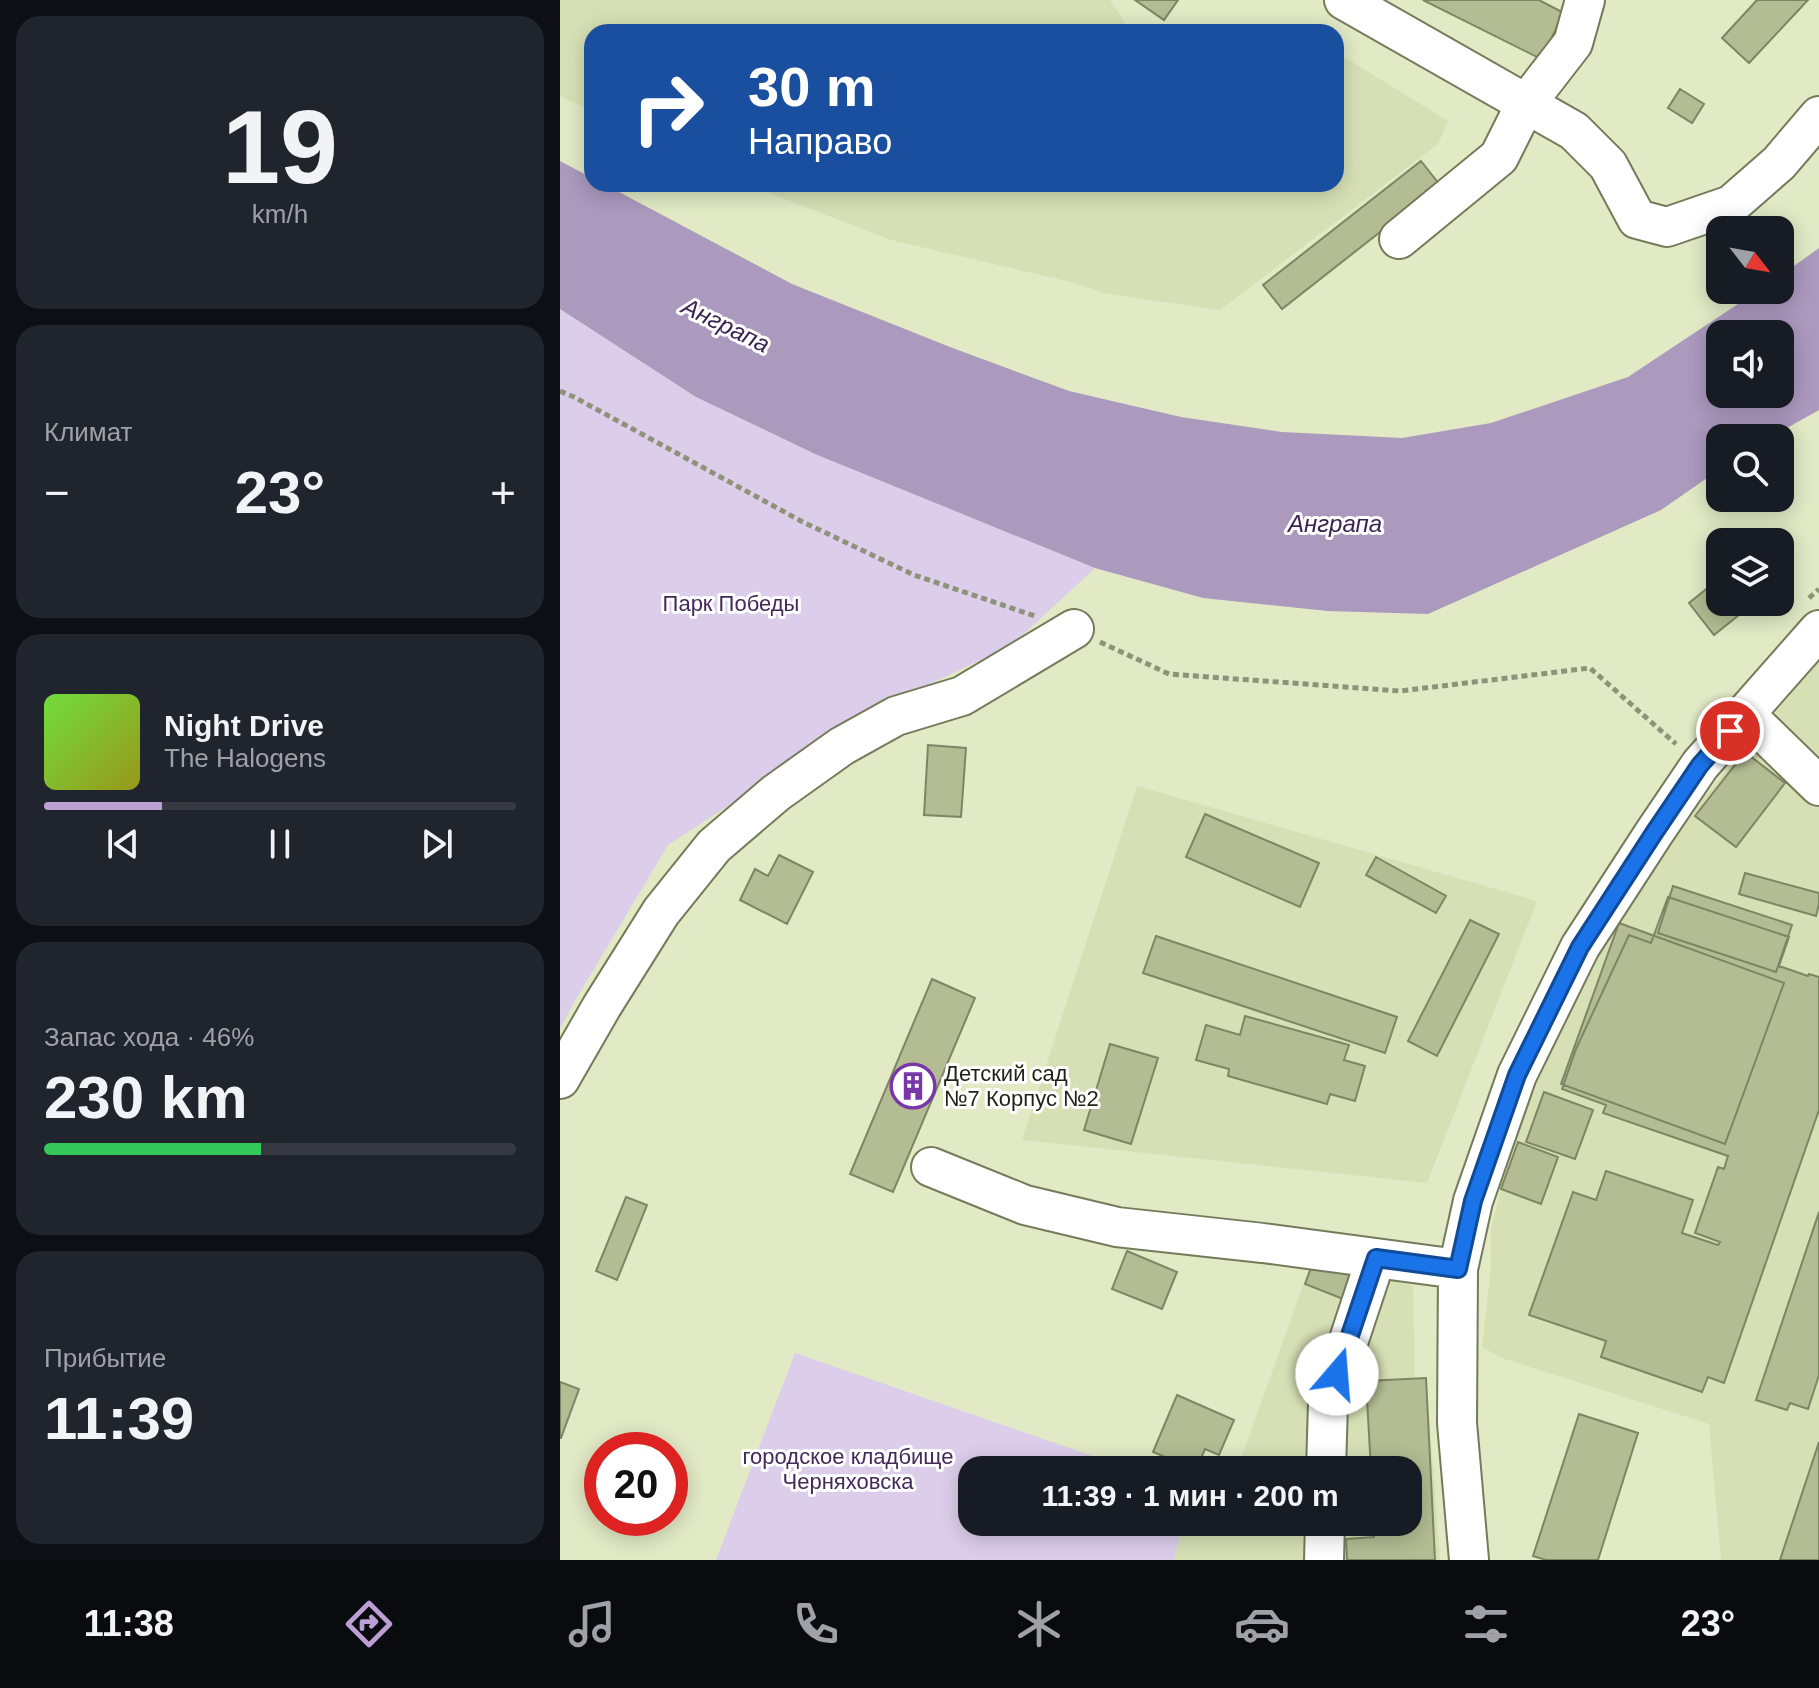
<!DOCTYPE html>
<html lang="ru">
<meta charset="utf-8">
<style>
:root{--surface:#171b24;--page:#20242c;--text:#f1f3f6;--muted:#9ea1a6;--line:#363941;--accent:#bb9ed4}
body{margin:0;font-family:Arial,sans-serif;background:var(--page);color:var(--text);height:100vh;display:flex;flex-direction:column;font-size:30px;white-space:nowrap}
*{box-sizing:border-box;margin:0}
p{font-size:26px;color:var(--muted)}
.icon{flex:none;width:44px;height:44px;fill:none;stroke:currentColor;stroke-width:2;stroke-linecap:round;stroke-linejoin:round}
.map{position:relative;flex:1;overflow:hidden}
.sheet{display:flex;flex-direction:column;gap:16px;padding:16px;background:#0d0f14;width:560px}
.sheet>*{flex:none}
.top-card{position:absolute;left:24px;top:24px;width:760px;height:168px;border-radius:24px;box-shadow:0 4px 20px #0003;background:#1a4fa0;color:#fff;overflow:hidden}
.needle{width:52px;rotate:121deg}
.fabs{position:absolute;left:1146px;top:216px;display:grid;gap:16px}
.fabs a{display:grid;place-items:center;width:88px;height:88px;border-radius:16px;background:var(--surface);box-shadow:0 4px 20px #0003;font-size:40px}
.speed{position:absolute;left:24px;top:1432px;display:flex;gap:16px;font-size:40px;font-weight:700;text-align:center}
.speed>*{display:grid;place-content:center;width:104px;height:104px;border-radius:50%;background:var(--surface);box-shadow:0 4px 20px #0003;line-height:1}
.speed .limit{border:12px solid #d22;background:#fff;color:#111}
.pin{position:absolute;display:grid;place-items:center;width:68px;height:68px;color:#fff;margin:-34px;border:4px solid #fff;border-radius:50%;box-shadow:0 2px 8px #0007}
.me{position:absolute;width:88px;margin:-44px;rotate:18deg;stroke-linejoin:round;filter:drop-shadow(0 0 6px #0008)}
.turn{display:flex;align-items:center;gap:28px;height:168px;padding:0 32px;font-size:36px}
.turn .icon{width:104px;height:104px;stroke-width:2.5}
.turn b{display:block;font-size:56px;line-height:68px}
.big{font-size:60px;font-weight:700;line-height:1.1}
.sheet .tile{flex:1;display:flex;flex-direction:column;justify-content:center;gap:12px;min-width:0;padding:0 28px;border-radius:24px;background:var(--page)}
.sheet .dial{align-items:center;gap:0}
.dial b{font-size:104px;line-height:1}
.song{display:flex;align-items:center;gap:24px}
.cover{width:96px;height:96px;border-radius:12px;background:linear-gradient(135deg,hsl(100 70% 55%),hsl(60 70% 35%))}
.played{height:8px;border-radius:4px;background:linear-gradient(90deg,var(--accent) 25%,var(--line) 25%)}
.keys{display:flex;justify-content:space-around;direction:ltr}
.heat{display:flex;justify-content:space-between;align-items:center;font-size:44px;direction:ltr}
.charge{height:12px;border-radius:6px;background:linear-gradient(90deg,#34c759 46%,var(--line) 0)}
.trip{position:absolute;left:398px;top:1456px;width:464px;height:80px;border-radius:24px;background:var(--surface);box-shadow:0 4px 20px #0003;font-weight:700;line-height:80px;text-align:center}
.menu{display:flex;height:128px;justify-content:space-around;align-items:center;background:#090b0e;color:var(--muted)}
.menu .icon{width:56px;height:56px}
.menu .selected{color:var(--accent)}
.menu b{font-size:36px;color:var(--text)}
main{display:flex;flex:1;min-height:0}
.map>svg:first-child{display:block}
.built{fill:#d7e0b5}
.green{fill:#dcceea}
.water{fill:#ab99be;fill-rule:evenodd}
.building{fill:#b3bc93;stroke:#7e8564;stroke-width:2}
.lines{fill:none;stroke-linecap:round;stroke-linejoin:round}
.minor-casing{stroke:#747b5a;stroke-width:42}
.path{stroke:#8d9379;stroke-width:5;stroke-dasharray:6 4;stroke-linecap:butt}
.minor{stroke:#fff;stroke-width:38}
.route-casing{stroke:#114b97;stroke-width:20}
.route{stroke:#1a73e8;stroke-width:14}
.labels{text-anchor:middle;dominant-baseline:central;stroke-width:6;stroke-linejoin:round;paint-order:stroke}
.park-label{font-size:22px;fill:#432858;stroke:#fff}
.poi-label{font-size:22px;fill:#1f2215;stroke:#fff;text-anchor:start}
.water-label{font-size:24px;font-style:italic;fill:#3c2252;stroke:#fff}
</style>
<main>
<section class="sheet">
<div class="tile dial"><b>19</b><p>km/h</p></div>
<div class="tile"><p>Климат</p>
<div class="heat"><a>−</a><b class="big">23°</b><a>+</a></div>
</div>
<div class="tile">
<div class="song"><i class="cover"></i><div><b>Night Drive</b><p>The Halogens</p></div></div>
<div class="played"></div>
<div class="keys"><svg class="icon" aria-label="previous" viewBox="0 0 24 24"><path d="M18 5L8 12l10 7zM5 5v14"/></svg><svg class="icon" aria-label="pause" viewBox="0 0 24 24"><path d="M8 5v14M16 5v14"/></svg><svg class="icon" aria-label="next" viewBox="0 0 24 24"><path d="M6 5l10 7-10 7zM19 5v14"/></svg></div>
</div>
<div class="tile"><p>Запас хода · 46%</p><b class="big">230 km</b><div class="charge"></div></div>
<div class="tile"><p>Прибытие</p><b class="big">11:39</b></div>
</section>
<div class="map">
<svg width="1259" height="1560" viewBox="0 0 1259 1560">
<rect width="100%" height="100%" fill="#e1e9c5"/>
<path class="built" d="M0,0h550l21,32h-539v79l-32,-15z
M776,52l112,69 -10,23 -218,166 -112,-16 -37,-12 -180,-42 -145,-56h590z
M1259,661v899h-98l-12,-136 -207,-66 -20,-11 9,-79v-40l33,-131 92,-175 87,-124z
M577,786l400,115 -110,282 -405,-43z
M755,1252l98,34 2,92h11l14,182h-266l9,-38h225v-52h-171z"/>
<path class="green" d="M0,309l136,88 119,57 280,114 -83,77 -137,65 -207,135 -92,154 -16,29z
M235,1353l338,117h-161v52h211l-9,38h-458z"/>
<path class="water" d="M0,161l32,17v6h12l188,100 158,63 119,44 112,26 101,15 120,6 89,-15 137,-46 131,-87h21v-14l39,-28v162l-50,28h-49v31l-59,41 -233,104 -100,-3 -125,-13 -108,-30 -280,-114 -119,-57 -136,-88zM1160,334h60v60h-60z"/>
<path class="building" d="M575,0h43l-14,20z
M863,0h116l25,13 -23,46z
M1197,0h51l-59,63 -27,-25z
M1120,89l24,15 -12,19 -24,-15z
M861,161l19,24 -158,124 -19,-24z
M1160,578v24h35l-41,33 -25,-32z
M368,745l38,3 -5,69 -37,-2z
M1185,752l40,31 -49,64 -41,-31z
M645,814l114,49 -19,44 -114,-50z
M219,855l34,17 -26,52 -47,-24 15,-31 13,7z
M816,857l70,39 -10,17 -70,-38z
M1185,873l74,20v11l-3,12 -77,-22z
M1113,886l119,39 -16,47 -118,-39z
M1108,897l121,40 -10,29 29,10 1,-2 10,3v133l-95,273 -16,-6 -6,15 -101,-35 5,-16 -77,-26 44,-123 23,8 10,-29 87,29 -11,33 36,12 2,-3 -25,-9 23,-66 6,2 4,-13 -125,-43 3,-8 -44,-16 14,-40 53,-114 22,8z
M910,920l29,14 -62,122 -29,-15z
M1059,923l165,60 -59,161 -164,-60z
M596,936l241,81 -12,36 -242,-80z
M372,979l43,19 -82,194 -43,-18z
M685,1016l104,29 -5,15 21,6 -10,35 -25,-7 -3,10 -99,-28 1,-7 -33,-9 10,-35 34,10z
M550,1044l48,14 -27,86 -47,-14z
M984,1092l49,18 -18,49 -49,-17z
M958,1142l40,15 -17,47 -40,-15z
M66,1197l21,8 -30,75 -21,-9z
M1259,1212v163l-11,34 -18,-6 -3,7 -31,-10z
M567,1251l50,21 -15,37 -50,-20z
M756,1254l44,17 -12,30 -43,-17z
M866,1378l9,182h-88l-1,-21 28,-2 -1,-15h35v-52h-37l-5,-89z
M0,1382l19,7 -18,49h-1z
M617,1395l57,25 -15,35 -14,-6 -9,21 -43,-18z
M1019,1414l59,19 -40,127h-52l-13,-4z
M1259,1442v118h-39z"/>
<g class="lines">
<g class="minor-casing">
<path id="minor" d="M784,0l230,131 34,34 29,54 30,8 64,-22 48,-42 40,-47
M839,239l100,-82 26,-52 48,-62 12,-43
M1185,714l74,72
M0,1079l42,-73 59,-94 53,-66 62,-53 66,-47 54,-30 66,-20 112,-67
M371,1167l94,38 92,22 146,16 195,26
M766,1470l2,-67 48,-145
M764,1560l1,-38
M909,1560l-12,-137 1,-154 15,-68 44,-126 63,-128 74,-114 46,-68 119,-135"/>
</g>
<path class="path" d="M0,391l14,6 227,124 113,54 121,41
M1249,598l10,-9
M540,642l69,32 231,17 190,-23 86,76"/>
<use href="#minor" class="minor"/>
</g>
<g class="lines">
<g class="route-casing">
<path id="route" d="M777,1374l39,-116 82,11 15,-68 44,-126 63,-128 74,-114 46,-68 30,-34"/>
</g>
<use href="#route" class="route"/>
</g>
<defs>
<g id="building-ring" transform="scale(2.3)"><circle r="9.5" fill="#fff" stroke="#7936aa" stroke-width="1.5"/><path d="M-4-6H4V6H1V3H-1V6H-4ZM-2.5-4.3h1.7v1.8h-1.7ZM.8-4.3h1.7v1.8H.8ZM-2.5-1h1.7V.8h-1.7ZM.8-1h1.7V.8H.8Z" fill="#7936aa"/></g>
</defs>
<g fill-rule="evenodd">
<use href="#building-ring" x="353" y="1086"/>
</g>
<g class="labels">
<g class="park-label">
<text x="171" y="603">Парк Победы</text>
<text x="288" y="1456">городское кладбище<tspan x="288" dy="25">Черняховска</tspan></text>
</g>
<g class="poi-label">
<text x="384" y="1073">Детский сад<tspan x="384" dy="25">№7 Корпус №2</tspan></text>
</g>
<g class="water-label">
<text transform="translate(166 325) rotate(26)">Анграпа</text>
<text x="775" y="523">Анграпа</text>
</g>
</g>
</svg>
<div class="fabs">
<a><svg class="needle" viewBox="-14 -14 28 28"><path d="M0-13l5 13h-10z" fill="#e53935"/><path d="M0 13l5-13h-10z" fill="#9ea1a6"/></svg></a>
<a><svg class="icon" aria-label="sound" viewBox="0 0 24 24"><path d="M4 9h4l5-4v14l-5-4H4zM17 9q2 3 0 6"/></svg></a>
<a><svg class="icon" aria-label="search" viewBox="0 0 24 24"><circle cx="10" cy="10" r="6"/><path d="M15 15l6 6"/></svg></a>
<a><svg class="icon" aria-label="layers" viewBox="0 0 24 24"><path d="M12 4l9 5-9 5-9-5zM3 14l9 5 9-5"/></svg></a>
</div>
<div class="speed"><div class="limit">20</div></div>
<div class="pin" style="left:1170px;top:731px;background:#d93025"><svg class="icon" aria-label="arrive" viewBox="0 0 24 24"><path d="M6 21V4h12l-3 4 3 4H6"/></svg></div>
<svg class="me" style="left:777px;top:1374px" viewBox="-20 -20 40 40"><circle r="19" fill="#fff"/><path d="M0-13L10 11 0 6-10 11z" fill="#1a73e8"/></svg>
<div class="trip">11:39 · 1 мин · 200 m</div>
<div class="top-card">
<div class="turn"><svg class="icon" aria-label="right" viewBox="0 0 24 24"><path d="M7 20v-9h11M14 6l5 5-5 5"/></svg><div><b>30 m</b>Направо</div></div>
</div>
</div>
</main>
<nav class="menu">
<b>11:38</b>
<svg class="icon selected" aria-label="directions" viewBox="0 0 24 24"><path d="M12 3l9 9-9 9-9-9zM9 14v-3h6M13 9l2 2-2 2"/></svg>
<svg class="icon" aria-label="music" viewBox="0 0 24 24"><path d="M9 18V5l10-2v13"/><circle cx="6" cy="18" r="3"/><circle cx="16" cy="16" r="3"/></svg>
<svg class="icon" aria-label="phone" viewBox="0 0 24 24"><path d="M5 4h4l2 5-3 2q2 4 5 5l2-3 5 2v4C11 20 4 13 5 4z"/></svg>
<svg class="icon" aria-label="climate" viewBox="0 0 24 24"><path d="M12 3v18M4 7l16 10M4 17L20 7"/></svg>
<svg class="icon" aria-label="car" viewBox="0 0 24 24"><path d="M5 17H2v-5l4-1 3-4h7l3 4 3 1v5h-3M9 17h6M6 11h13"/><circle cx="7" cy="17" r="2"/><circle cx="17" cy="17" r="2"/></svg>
<svg class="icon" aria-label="filters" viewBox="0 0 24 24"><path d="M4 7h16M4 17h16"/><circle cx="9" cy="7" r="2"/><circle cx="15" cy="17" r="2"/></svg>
<b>23°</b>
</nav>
